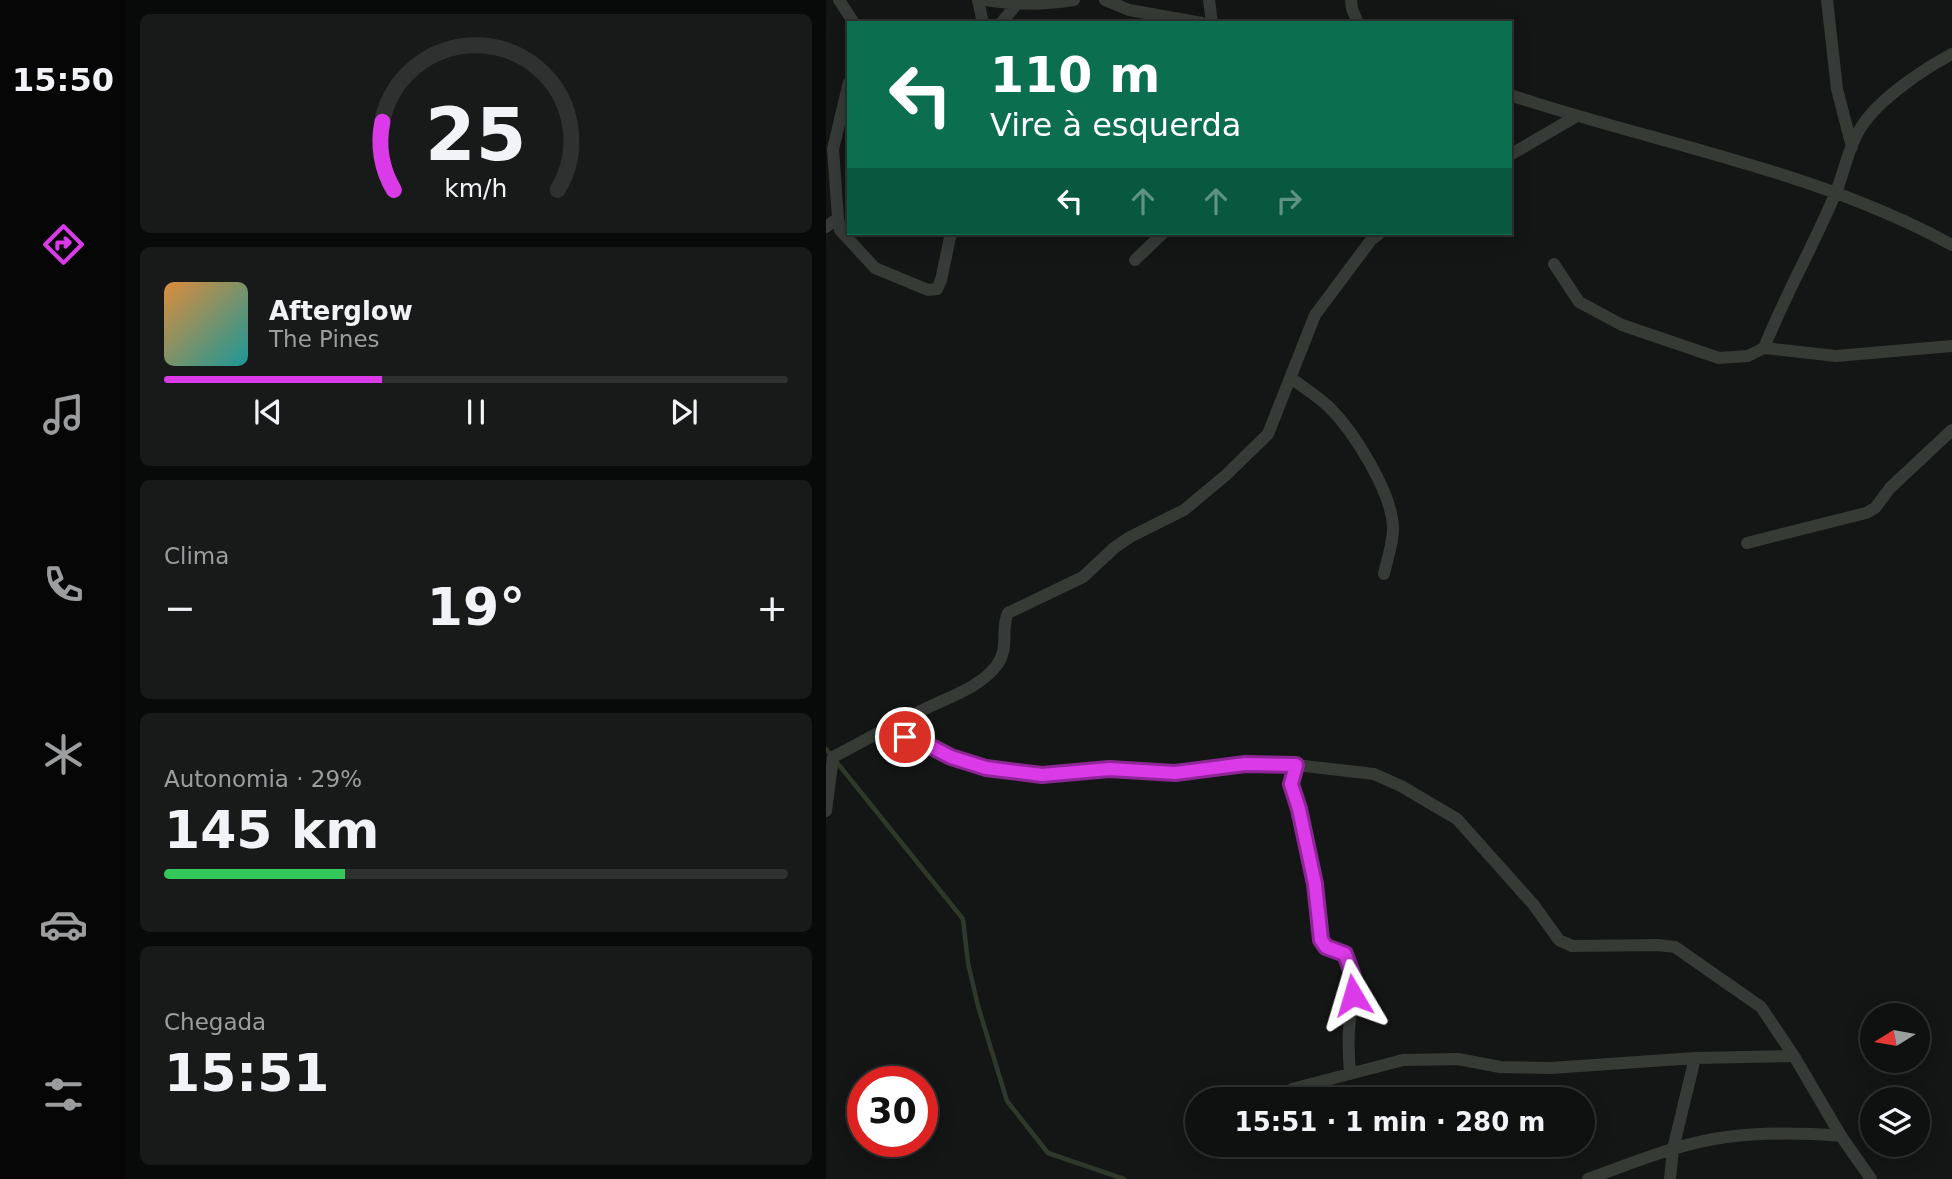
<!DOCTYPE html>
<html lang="pt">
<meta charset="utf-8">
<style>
:root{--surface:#0f1010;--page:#181919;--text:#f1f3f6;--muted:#9b9d9f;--line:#2f3030;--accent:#db3ae8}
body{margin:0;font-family:"DejaVu Sans",sans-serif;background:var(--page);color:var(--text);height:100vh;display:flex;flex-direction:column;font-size:26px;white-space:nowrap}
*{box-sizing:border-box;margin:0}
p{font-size:23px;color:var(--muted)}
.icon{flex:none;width:38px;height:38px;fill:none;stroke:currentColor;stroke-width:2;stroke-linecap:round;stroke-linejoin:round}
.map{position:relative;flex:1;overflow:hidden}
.drawer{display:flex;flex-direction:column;gap:14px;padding:14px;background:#080909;width:700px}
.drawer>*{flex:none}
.top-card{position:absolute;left:21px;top:21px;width:665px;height:214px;border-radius:0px;box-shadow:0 4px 18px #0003,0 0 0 2px var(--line);background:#0b6e4f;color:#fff;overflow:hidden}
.needle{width:46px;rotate:259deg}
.buttons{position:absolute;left:1034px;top:1003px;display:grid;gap:14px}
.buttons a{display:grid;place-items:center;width:70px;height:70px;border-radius:50%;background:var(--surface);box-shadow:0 4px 18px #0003,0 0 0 2px var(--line);font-size:35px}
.speed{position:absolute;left:21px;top:1066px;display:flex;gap:14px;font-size:35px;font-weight:700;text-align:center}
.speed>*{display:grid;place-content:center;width:91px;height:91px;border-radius:50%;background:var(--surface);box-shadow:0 4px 18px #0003,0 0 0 2px var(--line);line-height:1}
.speed .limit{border:10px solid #d22;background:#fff;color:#111}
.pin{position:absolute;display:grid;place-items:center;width:60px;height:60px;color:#fff;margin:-30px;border:4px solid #fff;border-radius:50%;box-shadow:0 2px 7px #0007}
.me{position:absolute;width:77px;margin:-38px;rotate:353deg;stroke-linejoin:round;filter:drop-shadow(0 0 5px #0008)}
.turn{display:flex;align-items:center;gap:24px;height:147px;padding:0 28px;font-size:32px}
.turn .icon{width:91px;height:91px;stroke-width:2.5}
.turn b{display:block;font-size:49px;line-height:60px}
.lanes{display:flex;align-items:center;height:66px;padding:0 28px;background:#0003;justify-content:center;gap:35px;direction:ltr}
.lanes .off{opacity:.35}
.big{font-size:52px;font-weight:700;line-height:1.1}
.drawer .tile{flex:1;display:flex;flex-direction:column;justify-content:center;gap:10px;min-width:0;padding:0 24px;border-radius:10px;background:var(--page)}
.drawer .dial{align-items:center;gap:0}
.dial svg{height:182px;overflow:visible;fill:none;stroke:var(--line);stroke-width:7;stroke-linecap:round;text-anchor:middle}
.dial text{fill:var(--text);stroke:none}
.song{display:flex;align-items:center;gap:21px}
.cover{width:84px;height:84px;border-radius:10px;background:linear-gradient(135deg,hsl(30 70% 55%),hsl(180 70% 35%))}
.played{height:7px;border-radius:4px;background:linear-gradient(90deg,var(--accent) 35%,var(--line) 35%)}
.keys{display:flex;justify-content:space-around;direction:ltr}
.heat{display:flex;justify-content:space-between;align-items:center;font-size:38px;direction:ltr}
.charge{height:10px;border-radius:5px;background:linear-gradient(90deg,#34c759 29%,var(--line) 0)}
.trip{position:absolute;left:359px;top:1087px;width:410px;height:70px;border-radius:35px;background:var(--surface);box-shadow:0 4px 18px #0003,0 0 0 2px var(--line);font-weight:700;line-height:70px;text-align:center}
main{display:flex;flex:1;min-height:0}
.tabs{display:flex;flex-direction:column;width:126px;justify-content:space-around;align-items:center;background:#060606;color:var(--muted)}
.tabs .icon{width:49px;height:49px}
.tabs .current{color:var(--accent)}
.tabs b{font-size:32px;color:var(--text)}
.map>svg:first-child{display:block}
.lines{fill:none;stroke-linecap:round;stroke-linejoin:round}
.stream{stroke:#2f392b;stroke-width:4.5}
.street{stroke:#363b36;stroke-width:12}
.route-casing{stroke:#8e2697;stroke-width:18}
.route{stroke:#db3ae8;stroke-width:12}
</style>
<main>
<nav class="tabs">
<b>15:50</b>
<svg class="icon current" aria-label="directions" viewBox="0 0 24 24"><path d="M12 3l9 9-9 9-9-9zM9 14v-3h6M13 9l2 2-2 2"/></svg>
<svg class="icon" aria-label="music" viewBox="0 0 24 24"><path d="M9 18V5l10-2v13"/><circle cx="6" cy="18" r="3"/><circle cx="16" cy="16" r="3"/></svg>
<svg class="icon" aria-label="phone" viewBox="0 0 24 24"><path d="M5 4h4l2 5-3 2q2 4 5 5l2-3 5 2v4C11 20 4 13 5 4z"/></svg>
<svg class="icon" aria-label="climate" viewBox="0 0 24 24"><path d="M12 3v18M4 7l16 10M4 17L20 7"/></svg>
<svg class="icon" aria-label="car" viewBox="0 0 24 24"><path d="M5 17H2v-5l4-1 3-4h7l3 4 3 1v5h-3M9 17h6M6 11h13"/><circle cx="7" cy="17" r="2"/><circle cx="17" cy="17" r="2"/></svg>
<svg class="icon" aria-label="filters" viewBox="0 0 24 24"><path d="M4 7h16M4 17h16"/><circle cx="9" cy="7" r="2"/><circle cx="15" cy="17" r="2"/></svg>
</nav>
<section class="drawer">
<div class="tile dial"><svg viewBox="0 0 100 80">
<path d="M14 69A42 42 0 1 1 86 69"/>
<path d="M14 69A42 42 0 0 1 9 39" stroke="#db3ae8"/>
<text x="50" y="56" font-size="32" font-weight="700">25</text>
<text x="50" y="72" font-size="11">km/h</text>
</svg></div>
<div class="tile">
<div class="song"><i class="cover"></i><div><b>Afterglow</b><p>The Pines</p></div></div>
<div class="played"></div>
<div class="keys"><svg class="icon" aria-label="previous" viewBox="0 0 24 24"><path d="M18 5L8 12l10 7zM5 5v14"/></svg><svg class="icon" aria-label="pause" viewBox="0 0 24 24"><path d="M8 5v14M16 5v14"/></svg><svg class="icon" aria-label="next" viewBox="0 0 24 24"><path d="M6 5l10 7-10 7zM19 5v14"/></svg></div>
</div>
<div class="tile"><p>Clima</p>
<div class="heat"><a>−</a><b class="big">19°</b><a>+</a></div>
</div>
<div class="tile"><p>Autonomia · 29%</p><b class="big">145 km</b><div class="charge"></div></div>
<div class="tile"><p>Chegada</p><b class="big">15:51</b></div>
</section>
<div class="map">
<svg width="1126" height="1179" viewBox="0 0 1126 1179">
<rect width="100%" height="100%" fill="#141615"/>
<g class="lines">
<path class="stream" d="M0,749l137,170 5,44 10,43 29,95 41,52 76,26"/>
<path class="street" d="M13,0l15,23
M152,0l5,23
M159,0c33,5 56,5 89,0
M279,0l24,10 73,13
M383,0l3,23
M525,0l1,9 6,14
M1001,0l10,89 15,58
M175,23l15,-18
M684,95c148,49 305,75 442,150
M684,155l65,-38
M12,218l2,12 35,38 53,22 9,-1 4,-9 10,-47
M0,227l12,-9 -5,-69 16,-67
M309,260l28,-27
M728,264l25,38 43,23 97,33 29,-2 16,-8c21,-53 50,-103 72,-156 9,-22 13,-49 28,-69 17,-25 61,-55 88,-69
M938,348l72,8 116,-10
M465,378c13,10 27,18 39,30 24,24 61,83 63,118 1,15 -6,33 -9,48
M921,543l119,-30 9,-5 15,-20 62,-58
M94,711l-2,16 6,16
M60,730l38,13 27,14 36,11 55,7 67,-6 66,4 70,-9 51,1 78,9 27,12 56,33 76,85 26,36 13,6 86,-1 17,2 86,60 33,49 47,80 30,43
M470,765l-5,19 8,25 16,75 8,60 22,11c13,23 6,49 4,75 -1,14 0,29 1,44
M0,811l7,-54c29,-15 57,-31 86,-45 26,-14 60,-23 78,-47 13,-18 3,-36 11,-52l75,-36 31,-29 16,-11 54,-27 42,-35 42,-41 47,-119 56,-75 9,-7
M466,1089l111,-29 55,-1 42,8 51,1 144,-10 99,-2
M762,1179c45,-16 91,-36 139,-42 38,-5 76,-4 114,-1
M844,1179l3,-30 22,-91"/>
</g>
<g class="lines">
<g class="route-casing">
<path id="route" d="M79,737l19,6 27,14 35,11 56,7 67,-6 66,4 70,-9 51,1 -5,19 8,25 16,75 6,56 5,7 19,7 7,19 1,22"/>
</g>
<use href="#route" class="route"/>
</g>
</svg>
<div class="buttons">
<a><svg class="needle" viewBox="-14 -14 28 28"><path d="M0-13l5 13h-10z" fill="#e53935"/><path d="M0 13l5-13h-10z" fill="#9b9d9f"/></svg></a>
<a><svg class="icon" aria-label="layers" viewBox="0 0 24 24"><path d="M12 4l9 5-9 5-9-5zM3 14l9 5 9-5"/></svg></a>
</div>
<div class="speed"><div class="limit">30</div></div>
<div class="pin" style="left:79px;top:737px;background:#d93025"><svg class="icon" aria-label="arrive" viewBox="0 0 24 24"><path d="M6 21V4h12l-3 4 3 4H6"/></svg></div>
<svg class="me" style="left:527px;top:995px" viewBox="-20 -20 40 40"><path d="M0-17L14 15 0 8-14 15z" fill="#db3ae8" stroke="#fff" stroke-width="4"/></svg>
<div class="trip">15:51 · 1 min · 280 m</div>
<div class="top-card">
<div class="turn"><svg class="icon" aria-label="left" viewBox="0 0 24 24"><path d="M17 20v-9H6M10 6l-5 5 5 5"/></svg><div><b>110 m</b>Vire à esquerda</div></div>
<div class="lanes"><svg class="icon" aria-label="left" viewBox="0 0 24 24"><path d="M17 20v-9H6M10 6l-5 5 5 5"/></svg><svg class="icon off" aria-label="ahead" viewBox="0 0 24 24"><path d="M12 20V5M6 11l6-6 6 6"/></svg><svg class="icon off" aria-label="ahead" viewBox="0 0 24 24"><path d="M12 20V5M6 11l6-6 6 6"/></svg><svg class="icon off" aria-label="right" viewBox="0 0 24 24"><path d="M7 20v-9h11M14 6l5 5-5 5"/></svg></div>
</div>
</div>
</main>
